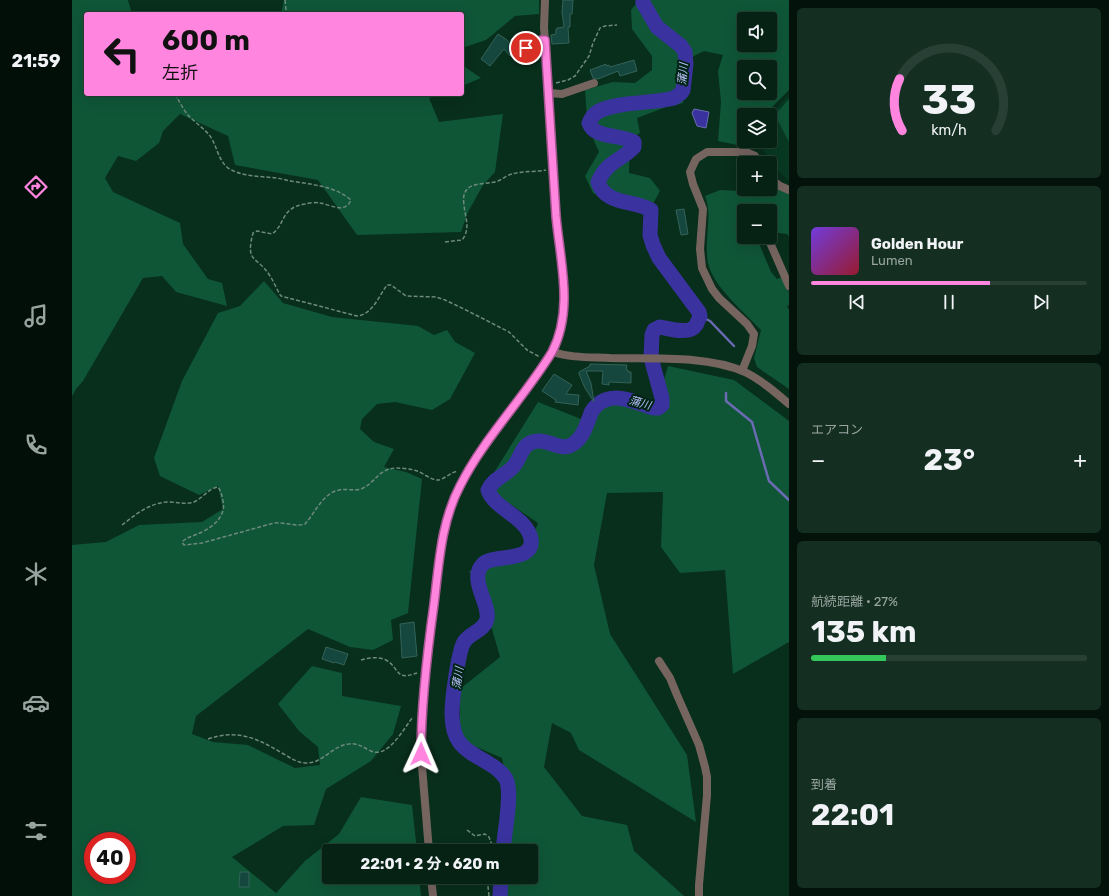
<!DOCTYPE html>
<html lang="ja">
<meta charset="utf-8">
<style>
:root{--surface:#062215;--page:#142f22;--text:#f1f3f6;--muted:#98a4a0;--line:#273f34;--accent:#ff85de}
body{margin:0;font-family:Rubik,"Noto Sans JP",sans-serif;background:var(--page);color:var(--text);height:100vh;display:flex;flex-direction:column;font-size:15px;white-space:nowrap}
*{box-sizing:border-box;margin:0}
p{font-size:13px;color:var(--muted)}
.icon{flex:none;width:22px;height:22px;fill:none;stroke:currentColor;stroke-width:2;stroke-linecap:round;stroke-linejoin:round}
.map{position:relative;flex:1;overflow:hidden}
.panel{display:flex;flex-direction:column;gap:8px;padding:8px;background:#03130c;width:320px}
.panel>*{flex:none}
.guide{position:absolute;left:12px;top:12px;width:380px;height:84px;border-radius:4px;box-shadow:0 4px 16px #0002,0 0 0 1px var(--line);background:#ff85de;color:#111;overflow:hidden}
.buttons{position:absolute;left:665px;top:12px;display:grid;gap:8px}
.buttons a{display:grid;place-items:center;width:40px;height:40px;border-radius:4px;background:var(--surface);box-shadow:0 4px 16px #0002,0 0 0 1px var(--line);font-size:20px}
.speed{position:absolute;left:12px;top:832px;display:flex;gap:8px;font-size:20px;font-weight:700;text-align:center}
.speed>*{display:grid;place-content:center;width:52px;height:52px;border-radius:50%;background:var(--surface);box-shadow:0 4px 16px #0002,0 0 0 1px var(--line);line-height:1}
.speed .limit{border:6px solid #d22;background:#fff;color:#111}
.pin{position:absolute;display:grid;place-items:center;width:34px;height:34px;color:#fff;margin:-17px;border:2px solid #fff;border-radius:50%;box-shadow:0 1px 4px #0007}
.me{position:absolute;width:44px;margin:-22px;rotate:1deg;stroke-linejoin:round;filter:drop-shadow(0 0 3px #0008)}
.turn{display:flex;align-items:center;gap:14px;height:84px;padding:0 12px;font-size:18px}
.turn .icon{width:52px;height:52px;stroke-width:2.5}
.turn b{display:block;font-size:28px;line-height:34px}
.big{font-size:30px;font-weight:700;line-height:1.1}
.panel .widget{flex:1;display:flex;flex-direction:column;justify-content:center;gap:6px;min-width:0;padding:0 14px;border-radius:6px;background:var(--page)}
.panel .dial{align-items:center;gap:0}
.dial svg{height:104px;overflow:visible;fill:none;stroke:var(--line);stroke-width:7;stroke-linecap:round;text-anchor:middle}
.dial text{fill:var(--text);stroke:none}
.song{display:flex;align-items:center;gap:12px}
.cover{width:48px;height:48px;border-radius:6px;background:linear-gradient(135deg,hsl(260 70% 55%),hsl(350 70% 35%))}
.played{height:4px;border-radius:2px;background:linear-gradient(90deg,var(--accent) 65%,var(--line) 65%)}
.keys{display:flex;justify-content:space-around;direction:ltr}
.heat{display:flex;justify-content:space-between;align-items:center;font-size:22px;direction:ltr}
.charge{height:6px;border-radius:3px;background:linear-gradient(90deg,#34c759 27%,var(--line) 0)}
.trip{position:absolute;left:250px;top:844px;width:216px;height:40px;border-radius:4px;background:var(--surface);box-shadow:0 4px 16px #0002,0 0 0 1px var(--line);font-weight:700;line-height:40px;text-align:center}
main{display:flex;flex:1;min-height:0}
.menu{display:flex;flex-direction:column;width:72px;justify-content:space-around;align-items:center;background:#020e08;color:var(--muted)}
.menu .icon{width:28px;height:28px}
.menu .current{color:var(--accent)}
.menu b{font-size:18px;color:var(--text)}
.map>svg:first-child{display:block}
.built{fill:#083923}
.green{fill:#0f5637;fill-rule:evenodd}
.water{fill:#3a339f;stroke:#6a6bb3}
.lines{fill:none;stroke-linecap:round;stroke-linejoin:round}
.stream{stroke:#6a6bb3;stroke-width:2.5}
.river{stroke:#3a339f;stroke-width:15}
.building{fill:#16473e;stroke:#336258}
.path{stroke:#6d8a7a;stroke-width:1.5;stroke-dasharray:4 2;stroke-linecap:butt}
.minor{stroke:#76645f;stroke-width:8}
.route-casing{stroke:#a65690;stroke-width:10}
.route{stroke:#ff85de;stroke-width:7}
.labels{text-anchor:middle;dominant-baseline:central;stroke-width:4;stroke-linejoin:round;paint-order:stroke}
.water-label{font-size:11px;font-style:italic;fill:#b8bff8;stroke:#002413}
</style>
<main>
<nav class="menu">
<b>21:59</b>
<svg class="icon current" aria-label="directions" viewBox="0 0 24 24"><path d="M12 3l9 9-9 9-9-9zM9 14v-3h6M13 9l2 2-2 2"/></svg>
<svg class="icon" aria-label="music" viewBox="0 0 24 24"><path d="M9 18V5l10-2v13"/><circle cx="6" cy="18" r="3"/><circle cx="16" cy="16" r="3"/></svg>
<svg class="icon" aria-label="phone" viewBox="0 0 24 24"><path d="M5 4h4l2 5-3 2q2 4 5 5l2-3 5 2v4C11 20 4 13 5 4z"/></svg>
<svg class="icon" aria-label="climate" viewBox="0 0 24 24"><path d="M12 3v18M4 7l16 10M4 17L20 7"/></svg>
<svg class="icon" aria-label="car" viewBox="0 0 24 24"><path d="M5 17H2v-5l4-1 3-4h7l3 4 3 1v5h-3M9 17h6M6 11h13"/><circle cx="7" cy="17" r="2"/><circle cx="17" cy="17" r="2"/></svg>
<svg class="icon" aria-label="filters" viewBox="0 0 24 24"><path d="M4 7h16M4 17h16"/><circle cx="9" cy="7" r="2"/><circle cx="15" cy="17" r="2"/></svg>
</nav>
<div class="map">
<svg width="717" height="896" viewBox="0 0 717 896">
<rect width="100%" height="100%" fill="#082e1c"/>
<path class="built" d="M717,95v86l-9,-8 -22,-30 1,-2h11v-26z"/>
<path class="green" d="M0,0h56l4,14h-46v80h353l-10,4 10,24 64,-8 -8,58 -12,13 -15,27 -7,20 -104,3 -39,-55 -83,-15 -7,-29 -48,-22 -17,17 -4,12 -23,18 -18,-5 -13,22 8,14 67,31 3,21 25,35 14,4 5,23 -51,-14 -14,-16 -19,2 -60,103 -7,8 -4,7z
M212,0h255v14l-24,2 -29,24 -24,8v-34h-181z
M567,0h150v90l-19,19 -3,6h-23v26h11l-3,7 -34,-7 3,-39 -3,-31 5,-16 -19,-4 -12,6 -9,46 -17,4 -29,11 3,15 -10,6 -1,34 21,5 10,13 -13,24 -36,-13 -18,-9 -8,-17 14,-24 -7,-16 -5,-19 -2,-27 28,-8 22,1 17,-13v-14l-20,-27 -1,-19zM672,19h26v26h-26zM672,67h26v26h-26z
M390,65l19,13 -19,8z
M717,99v43l-14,-27z
M698,182l19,11v44l-2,-3 -17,-2v-21h-26v26h17l-3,4 13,31 6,7 5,-2 7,15v13l-2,1 2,4v79l-32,-22 -3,-9 7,-28c-15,-16 -47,-43 -52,-64 -2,-5 -2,-11 -2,-15 -1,-20 5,-37 -2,-55l15,-6 38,2v-3h12z
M192,281l19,22 49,14 86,9 16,9 13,-5 8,12 20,11 -25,46 -18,11 -37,-8 -18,2 -15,15 -2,10 14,13 20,7 -10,18 22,5 16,7 -14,134 -17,7 2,20 -20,10 -23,-3 -42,-18 -112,87 -4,18 21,8 35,3 47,23 25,-3 -2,-18 -19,-16 -21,-27 34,-38 30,7v23l59,10 -8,28 -22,27 -45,28 -12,36 -31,1 -51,31 44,36 29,-32 34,-27 22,-37 51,8 5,46h-88v26h90l2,19h-349v-351l34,-3 33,-17 63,-3 21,-13 -5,-23 -19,9 -39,-19 -6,-18 28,-77 36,-68 22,-7zM21,841h34v34h-34z
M596,366l66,14 55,41v221l-56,32 -8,-104 -45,3 -19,-26 2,-55 -56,1 -13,72 16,69 77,121 9,67 -117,-72 -8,-17 -19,-10 -8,44 38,49 45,9 7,26 50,45h-186l11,-19h22v-26h-21l-6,-10 4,-54 -6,-29 -42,-18v-51l40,-32 -16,-56 -15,-30 54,-10 15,-38 -53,-36 53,-85 43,17 21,-20 55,4z"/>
<path class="water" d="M622,109l15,3 -3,16 -9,-2 -5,-13z"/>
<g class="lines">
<path class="stream" d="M628,316l10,5 24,25
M654,393v8l26,21 17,59 20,19"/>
<path class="river" d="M431,851c1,-17 10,-58 3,-72 -4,-7 -11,-12 -18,-16 -24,-14 -36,-19 -36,-50 0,-12 6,-61 12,-71 6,-9 21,-12 23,-23 3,-16 -19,-40 -4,-55 9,-10 52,-1 48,-25 -4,-22 -37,-30 -43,-49 5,-11 16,-14 24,-22 10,-9 8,-26 26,-27 12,-1 24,11 35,3 10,-6 13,-18 17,-28 1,-5 3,-7 6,-10 16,-16 39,-4 57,2h5l4,-3v-7l-11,-40 1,-23 2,-5 6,-3c10,2 30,8 36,-2 2,-3 3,-7 4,-9l-1,-4 -40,-54 -6,-13 -3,-10 1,-25c-17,-10 -46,-5 -53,-28 10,-22 23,-21 36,-35v-5c-12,-8 -40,-3 -45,-19 2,-5 5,-9 10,-12 23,-10 51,-7 75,-13l7,-5 2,-3 3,-26 -1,-12 -4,-6 -24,-19 -11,-19 -3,-5v-3
M428,896l1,-19"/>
</g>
<path class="building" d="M491,0h10l-1,14h-2v13h-2l1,16 -17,1 -1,-9 5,-1v-5h1v-1l7,-1 -2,-15z
M426,34l9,6 8,10 -1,4 -4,2 -6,-7 -14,17 -9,-7z
M562,60l3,11 -17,5 -2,-5 -20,8 -5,-1 -3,-8 16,-6v2l3,-1 1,2z
M612,209l4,25 -7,1 -5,-25z
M518,364l37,1 -1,5h2v2h3v11l-22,-1v3l-7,-1 1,-13h-17l5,12 3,19 -9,-14 -6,-14v-2l11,-6z
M482,374l18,11 -6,9 13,1 -1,10 -23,-3 1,-2 -14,-9z
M342,622l3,34 -15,2 -2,-34z
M254,647l22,7 -4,11 -9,-3 -1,1 -12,-4z
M168,872h9v15h-10z"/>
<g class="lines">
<path class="path" d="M213,0l1,10 -1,4
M484,83l12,-3 7,-4 14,-20 4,-13 7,-15 5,-2 12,-1
M103,94c4,7 8,15 13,21 7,8 18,14 24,24 5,9 7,22 16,29 14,9 32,8 48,10 7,1 13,3 21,4 19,3 39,5 54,18 -6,14 -20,5 -31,3 -4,-1 -11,0 -15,1 -25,4 -19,20 -33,30l-15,-3 -4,2c-8,31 4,22 17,43 4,6 7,14 11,20l76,20c15,-1 22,-20 30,-31h4l15,11 30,1 9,3 19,9 45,23 18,18 13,7
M373,242l17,-2c9,-11 3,-23 2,-35 -4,-26 20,-19 34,-24 5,-2 9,-6 14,-7 10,-3 23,-2 34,-4
M50,525c14,-11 29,-23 47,-23 9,0 17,3 25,0 9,-4 15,-14 24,-15 3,4 4,9 5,14 4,17 -14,29 -28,34 -5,2 -9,3 -13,7l2,3 18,-2 72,-20c10,-1 22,4 31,1 10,-11 18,-31 34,-34 7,-2 17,2 24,-2 13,-6 15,-19 33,-20 6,0 14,1 21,3 6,2 15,10 22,9 7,-2 12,-8 19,-9
M289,660c7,-2 17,-4 25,0 15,9 8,21 31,13
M136,739c29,-10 49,-1 74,14 9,5 15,10 25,10 16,0 26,-18 42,-19 9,-1 14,3 22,7 17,8 33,-23 42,-34
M395,830l8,6 10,-2 4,3 5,14
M417,896l-1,-9 4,-10"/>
<path class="minor" d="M447,53l22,-13h4
M477,93l13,1 32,-11
M698,178l10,8 9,4
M696,238l21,48
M481,352c18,6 37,5 57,6 41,1 97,-3 135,14 16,8 30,20 44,32
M670,371l10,-25 2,-12 -7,-10 -28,-26 -7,-9 -10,-21 -2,-19 3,-40 -10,-25 -3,-12 6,-13 11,-7h39l9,4 5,7
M587,661l11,17 7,17 22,50 6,22 2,10v18l-8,90v11
M357,851l-8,-97v-31l3,-36 18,-149 4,-16 8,-25 14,-27 85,-118c21,-43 6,-93 3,-139 -4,-62 -8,-124 -12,-186l1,-27
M359,877l2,19"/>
</g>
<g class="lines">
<g class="route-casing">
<path id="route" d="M349,754c0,-50 6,-100 13,-150 5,-40 7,-82 26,-118 24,-48 64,-88 92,-134 22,-42 8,-92 4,-136 -4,-58 -7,-118 -11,-176h-4l-15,8"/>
</g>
<use href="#route" class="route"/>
</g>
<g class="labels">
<g class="water-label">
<text transform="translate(611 74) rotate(-85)">蒲川</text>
<text transform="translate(568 403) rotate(15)">蒲川</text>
<text transform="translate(386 678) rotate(-81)">蒲川</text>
</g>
</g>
</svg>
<div class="buttons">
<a><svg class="icon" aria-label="sound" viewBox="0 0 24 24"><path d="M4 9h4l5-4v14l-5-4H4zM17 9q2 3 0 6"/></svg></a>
<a><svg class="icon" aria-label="search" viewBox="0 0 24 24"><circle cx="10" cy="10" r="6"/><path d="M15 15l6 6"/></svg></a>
<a><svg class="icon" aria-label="layers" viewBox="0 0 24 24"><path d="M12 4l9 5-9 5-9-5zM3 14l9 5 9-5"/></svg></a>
<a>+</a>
<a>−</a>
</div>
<div class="speed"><div class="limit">40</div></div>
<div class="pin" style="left:454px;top:48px;background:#d93025"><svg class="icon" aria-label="arrive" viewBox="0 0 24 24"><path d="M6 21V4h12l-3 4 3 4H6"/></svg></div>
<svg class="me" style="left:349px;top:754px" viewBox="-20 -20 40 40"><path d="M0-17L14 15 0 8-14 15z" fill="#ff85de" stroke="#fff" stroke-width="4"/></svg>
<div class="trip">22:01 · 2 分 · 620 m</div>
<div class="guide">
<div class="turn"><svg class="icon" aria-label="left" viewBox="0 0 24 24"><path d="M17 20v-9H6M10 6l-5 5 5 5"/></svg><div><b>600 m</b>左折</div></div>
</div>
</div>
<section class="panel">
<div class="widget dial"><svg viewBox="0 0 100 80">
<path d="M14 69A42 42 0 1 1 86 69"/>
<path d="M14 69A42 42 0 0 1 12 29" stroke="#ff85de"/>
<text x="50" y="56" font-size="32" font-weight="700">33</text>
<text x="50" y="72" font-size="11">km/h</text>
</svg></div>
<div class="widget">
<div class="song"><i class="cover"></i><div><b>Golden Hour</b><p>Lumen</p></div></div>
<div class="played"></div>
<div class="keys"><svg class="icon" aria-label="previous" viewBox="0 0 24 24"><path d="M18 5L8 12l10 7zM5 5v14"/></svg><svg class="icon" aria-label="pause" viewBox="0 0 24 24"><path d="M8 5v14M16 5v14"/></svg><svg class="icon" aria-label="next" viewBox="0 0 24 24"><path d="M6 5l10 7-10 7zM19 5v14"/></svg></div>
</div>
<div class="widget"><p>エアコン</p>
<div class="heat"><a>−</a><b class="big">23°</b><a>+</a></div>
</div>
<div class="widget"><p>航続距離 · 27%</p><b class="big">135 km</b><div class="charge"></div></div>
<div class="widget"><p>到着</p><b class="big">22:01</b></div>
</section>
</main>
